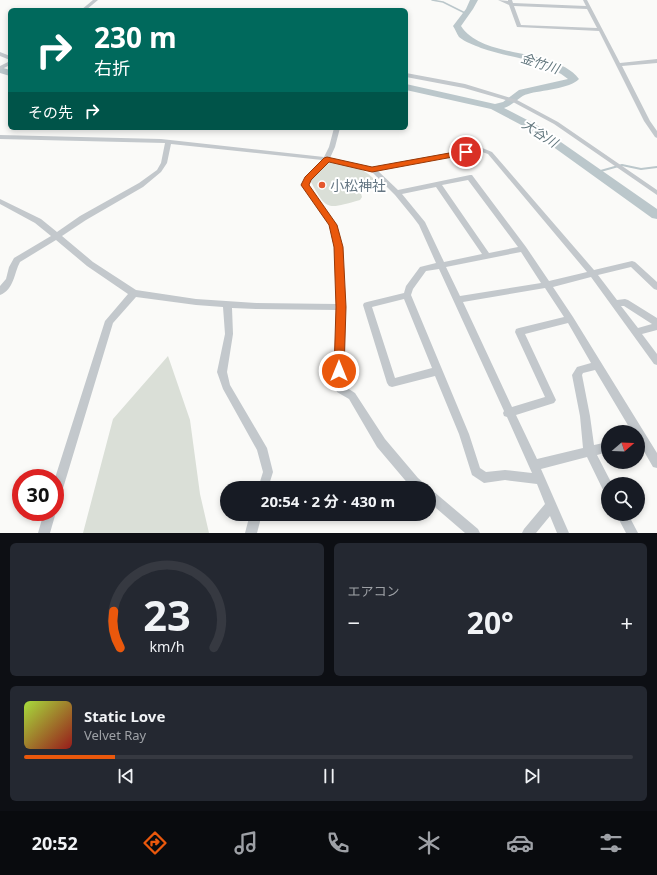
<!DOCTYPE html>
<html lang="ja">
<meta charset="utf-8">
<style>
:root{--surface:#171b24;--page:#242831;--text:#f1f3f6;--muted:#9ea1a6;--line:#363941;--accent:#ea580c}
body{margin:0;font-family:"Noto Sans","Noto Sans JP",sans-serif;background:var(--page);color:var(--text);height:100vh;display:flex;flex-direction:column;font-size:15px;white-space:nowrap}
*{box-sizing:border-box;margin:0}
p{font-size:13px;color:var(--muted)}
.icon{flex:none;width:22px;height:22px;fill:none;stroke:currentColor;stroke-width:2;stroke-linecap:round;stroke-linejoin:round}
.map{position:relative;height:533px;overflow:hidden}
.panel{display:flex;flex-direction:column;gap:10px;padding:10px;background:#0d0f14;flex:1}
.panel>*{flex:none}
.top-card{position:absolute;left:8px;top:8px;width:400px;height:122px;border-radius:6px;box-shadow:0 2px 6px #0003;background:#00695c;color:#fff;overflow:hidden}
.needle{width:26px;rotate:71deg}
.fabs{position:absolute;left:601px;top:425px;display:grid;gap:8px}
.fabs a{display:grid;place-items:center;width:44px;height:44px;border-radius:50%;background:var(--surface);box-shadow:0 2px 6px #0003;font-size:20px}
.speed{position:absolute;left:12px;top:469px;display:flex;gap:8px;font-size:20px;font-weight:700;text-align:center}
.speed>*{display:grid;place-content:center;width:52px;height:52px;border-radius:50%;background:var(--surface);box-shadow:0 2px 6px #0003;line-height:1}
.speed .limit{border:6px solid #d22;background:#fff;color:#111}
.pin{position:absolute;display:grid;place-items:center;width:34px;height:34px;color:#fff;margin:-17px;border:2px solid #fff;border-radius:50%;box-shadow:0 1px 4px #0007}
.me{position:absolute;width:44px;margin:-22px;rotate:0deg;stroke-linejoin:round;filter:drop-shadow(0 0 3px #0008)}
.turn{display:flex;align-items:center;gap:14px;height:84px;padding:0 20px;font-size:18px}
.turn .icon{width:52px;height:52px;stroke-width:2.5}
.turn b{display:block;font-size:28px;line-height:34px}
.then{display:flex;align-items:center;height:38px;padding:0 20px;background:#0003;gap:8px;font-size:15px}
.big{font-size:30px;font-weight:700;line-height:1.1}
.panel .widget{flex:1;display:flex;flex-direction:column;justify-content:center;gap:6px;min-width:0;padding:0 14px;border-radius:6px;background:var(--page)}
.panel .dial{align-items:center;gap:0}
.dial svg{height:104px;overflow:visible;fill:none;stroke:var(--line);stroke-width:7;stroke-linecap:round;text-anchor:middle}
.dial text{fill:var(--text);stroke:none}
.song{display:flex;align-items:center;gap:12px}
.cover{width:48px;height:48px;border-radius:6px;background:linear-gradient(135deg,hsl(80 70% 55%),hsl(0 70% 35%))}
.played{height:4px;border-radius:2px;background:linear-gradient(90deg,var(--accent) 15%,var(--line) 15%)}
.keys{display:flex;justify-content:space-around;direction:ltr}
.heat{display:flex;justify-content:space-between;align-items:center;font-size:22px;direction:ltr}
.panel .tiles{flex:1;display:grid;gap:10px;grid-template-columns:1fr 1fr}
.widget:last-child{grid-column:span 2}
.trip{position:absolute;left:220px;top:481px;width:216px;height:40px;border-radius:20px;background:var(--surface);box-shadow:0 2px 6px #0003;font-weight:700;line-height:40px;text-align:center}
.tab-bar{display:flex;height:64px;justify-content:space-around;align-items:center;background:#090b0e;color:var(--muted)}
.tab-bar .icon{width:28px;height:28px}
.tab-bar .selected{color:var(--accent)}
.tab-bar b{font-size:18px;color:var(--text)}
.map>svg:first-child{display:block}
.green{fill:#dadfd7}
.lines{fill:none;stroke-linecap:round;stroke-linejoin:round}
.stream-far1{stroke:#bbc7cb;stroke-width:1.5}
.stream{stroke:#bbc7cb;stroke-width:2}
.river{fill:#bbc7cb;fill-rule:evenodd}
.minor{fill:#c3c8cc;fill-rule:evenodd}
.route{fill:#ea580c;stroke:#983908}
.poi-dot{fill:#e4572e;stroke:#fff;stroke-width:1.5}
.labels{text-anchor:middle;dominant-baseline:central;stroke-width:4;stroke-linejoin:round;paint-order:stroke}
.far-water-label{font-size:13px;font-style:italic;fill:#60757c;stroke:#fff}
.poi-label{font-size:14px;fill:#657683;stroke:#fff;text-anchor:start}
</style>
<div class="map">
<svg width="657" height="533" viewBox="0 0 657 533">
<rect width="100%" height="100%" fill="#fafaf8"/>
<path class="green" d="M330,162c20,4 30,3 45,18l-4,2 -13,1 4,14 -2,3c-33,9 -33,12 -50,-20l1,-3z
M168,356l22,64 10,74 9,39h-126l30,-114z"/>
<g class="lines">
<path class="stream-far1" d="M432,0l11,2 22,11"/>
<path class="stream" d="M597,172l25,-7 19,4 16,-2"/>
<path class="river" d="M470,0h8l-5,9 -12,17c22,34 93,21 118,53 -9,10 -38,11 -51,15 -9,2 -14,11 -24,14l31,16 122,85v10l-5,-1 -125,-90 -36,-19 -85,-19v-6l89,20 8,-2 16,-12 49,-11c-24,-20 -59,-21 -87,-31 -7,-3 -16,-6 -22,-11 -2,-3 -4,-8 -6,-11l13,-17z
M0,67l10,3v6l-10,-3z"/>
<path class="minor" d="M93,0h5l-12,10h-5z
M498,0l10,1v-1h4l1,3 73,3 -3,-6h4l33,63 37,-4v4l-35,3 28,55 7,10v7l-2,-1 -11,-16 -45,-90 -82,-4 -8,-22zM514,6l73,3 10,19 -76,-3z
M0,52l10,4v4l-10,-4z
M10,61v4l-10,5v-4z
M406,73l59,11 52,16 41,22 99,68v5l-103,-71 -41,-22 -49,-14 -58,-11z
M334,128h6l-5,19 -5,11 42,9 108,-20 12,5 102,118 38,-9 3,1 22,20v8l-3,-1 -23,-22 -33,8 19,25 8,-1 3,1 29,18v12l-15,4 15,20v11l-3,-1 -63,-87 -38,10 20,30 84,136v15l-4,-1 -15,-26v-9h-6l-37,-62 -12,3 -1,2 8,41 4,29 14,-3v10l-11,3 15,29h-4v9l-4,-1 -17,-35 -46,12 28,64h-12l-7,-17 -14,17h-14l2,-4 21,-25 -8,-20 -32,-4 -21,3 -12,-8 -13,-41 -24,-58 -43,11 -3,-1 -2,-3 -24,-78 1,-2 3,-1 37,-9 2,-7 14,-19 16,-4 -17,-38 -6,-8 -18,-22 -25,-25 -42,-9 -20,24 29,40 5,22 3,60 -1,79 11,7 30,46 33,39 7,6 1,4h-13l-3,-2 -33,-39 -28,-48 -12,-7 -3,-8 3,-74 -81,-1 -24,-1 1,26 -6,38 3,13 37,63 6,24 -5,16h-10l5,-16 -6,-22 -34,-61 -6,-17 8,-38 -2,-27 -27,-2 -60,-8 -23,26 -52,172 -2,4 -4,2v-23l50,-157 23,-27 -41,-28 -31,-26 -36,22c-6,11 -6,28 -20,33v-9l6,-7 3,-12 5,-9 37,-22 -16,-13 -35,-19v-5l41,20 16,13 23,-16 59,-33 18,-13 4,-7 4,-20 -165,-4v-4l161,4 163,18 5,-10zM171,144l151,16 -15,16 -5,9 27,40 5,22 3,57 -81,-1 -60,-4 -60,-9 -43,-28 -31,-26 24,-16 57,-33 18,-15 6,-9zM479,151l9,3 99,118 -38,9 -23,-34 -54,-72h-2l-72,15 -21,-20zM468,180l50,67 -29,6 -47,-68zM436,187l46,67 -38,8 -19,-40 -23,-28zM521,252l20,31 -81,13 -14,-29zM439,269l65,142 -1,2 1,3 3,1 25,56 -27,-3 -19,2 -6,-4 -11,-34 -58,-139 2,-6 13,-18zM545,288l19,29 -45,11 -3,1 -1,3 30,65 -33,10 -49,-105zM404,299l28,69 -37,10 -23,-71zM621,306h3l28,18 -14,4zM568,323l23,40 -14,4 -5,8 8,41 3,32 -46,11 -21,-44 38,-12 2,-3 -31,-66z
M429,489l4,2 45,38 2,4h-15l-36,-31z
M55,510l1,2 -6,21h-12l6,-21h11z
M250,514h12l-5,19h-12z
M616,514h12l10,19h-12z"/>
</g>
<path class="route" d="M466,150l4,2 -1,2 -97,18 -43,-10 -18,18 -2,5 28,40 6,22 3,60 -2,64 -1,4 -4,1 -4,-1 -1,-4 2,-64 -2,-60 -5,-22 -28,-40 4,-8 19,-19 3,-1 45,10z"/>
<circle class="poi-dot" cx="322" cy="185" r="4"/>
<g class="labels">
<g class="far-water-label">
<text transform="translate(540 63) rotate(18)">金竹川</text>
<text transform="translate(540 133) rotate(33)">大谷川</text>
</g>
<g class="poi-label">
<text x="330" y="185">小松神社</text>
</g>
</g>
</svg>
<div class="fabs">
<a><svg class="needle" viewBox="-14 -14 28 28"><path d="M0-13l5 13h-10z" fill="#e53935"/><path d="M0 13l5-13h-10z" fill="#9ea1a6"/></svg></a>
<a><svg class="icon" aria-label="search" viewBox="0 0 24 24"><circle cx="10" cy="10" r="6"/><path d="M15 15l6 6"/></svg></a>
</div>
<div class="speed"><div class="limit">30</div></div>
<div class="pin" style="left:466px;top:152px;background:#d93025"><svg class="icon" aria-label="arrive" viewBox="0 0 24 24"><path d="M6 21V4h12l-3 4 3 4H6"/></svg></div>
<svg class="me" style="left:339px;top:371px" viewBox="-20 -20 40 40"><circle r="17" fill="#ea580c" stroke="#fff" stroke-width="3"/><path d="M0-11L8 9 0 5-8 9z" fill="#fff"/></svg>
<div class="trip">20:54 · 2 分 · 430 m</div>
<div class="top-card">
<div class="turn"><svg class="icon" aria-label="right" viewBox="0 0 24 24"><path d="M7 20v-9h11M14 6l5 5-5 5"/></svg><div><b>230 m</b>右折</div></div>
<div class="then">その先<svg class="icon" aria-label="right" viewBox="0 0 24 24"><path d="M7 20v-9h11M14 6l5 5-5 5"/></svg></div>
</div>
</div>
<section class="panel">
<div class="tiles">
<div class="widget dial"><svg viewBox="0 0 100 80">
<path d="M14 69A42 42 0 1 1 86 69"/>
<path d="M14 69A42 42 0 0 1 9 41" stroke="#ea580c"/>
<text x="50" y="56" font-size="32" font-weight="700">23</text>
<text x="50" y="72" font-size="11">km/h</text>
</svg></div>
<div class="widget"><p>エアコン</p>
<div class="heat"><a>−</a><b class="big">20°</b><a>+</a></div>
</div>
<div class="widget">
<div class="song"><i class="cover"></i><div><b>Static Love</b><p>Velvet Ray</p></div></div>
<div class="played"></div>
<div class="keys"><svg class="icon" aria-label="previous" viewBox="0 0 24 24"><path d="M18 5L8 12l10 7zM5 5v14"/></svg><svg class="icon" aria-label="pause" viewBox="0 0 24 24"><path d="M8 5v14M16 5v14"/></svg><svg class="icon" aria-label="next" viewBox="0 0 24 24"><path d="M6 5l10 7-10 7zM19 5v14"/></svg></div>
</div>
</div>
</section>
<nav class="tab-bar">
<b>20:52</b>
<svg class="icon selected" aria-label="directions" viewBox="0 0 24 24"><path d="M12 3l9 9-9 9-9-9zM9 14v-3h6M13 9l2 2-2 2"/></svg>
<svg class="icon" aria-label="music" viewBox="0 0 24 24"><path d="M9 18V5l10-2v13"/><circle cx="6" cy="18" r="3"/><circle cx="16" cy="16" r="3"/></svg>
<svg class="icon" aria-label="phone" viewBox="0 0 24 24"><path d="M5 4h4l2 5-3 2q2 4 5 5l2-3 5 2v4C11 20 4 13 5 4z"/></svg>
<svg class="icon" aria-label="climate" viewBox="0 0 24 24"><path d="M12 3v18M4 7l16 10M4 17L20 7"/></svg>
<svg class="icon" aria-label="car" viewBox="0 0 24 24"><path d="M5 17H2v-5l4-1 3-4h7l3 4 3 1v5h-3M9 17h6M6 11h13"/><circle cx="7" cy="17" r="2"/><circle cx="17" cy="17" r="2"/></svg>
<svg class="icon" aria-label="filters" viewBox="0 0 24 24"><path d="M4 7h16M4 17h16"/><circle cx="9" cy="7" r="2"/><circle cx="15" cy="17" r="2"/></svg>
</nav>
